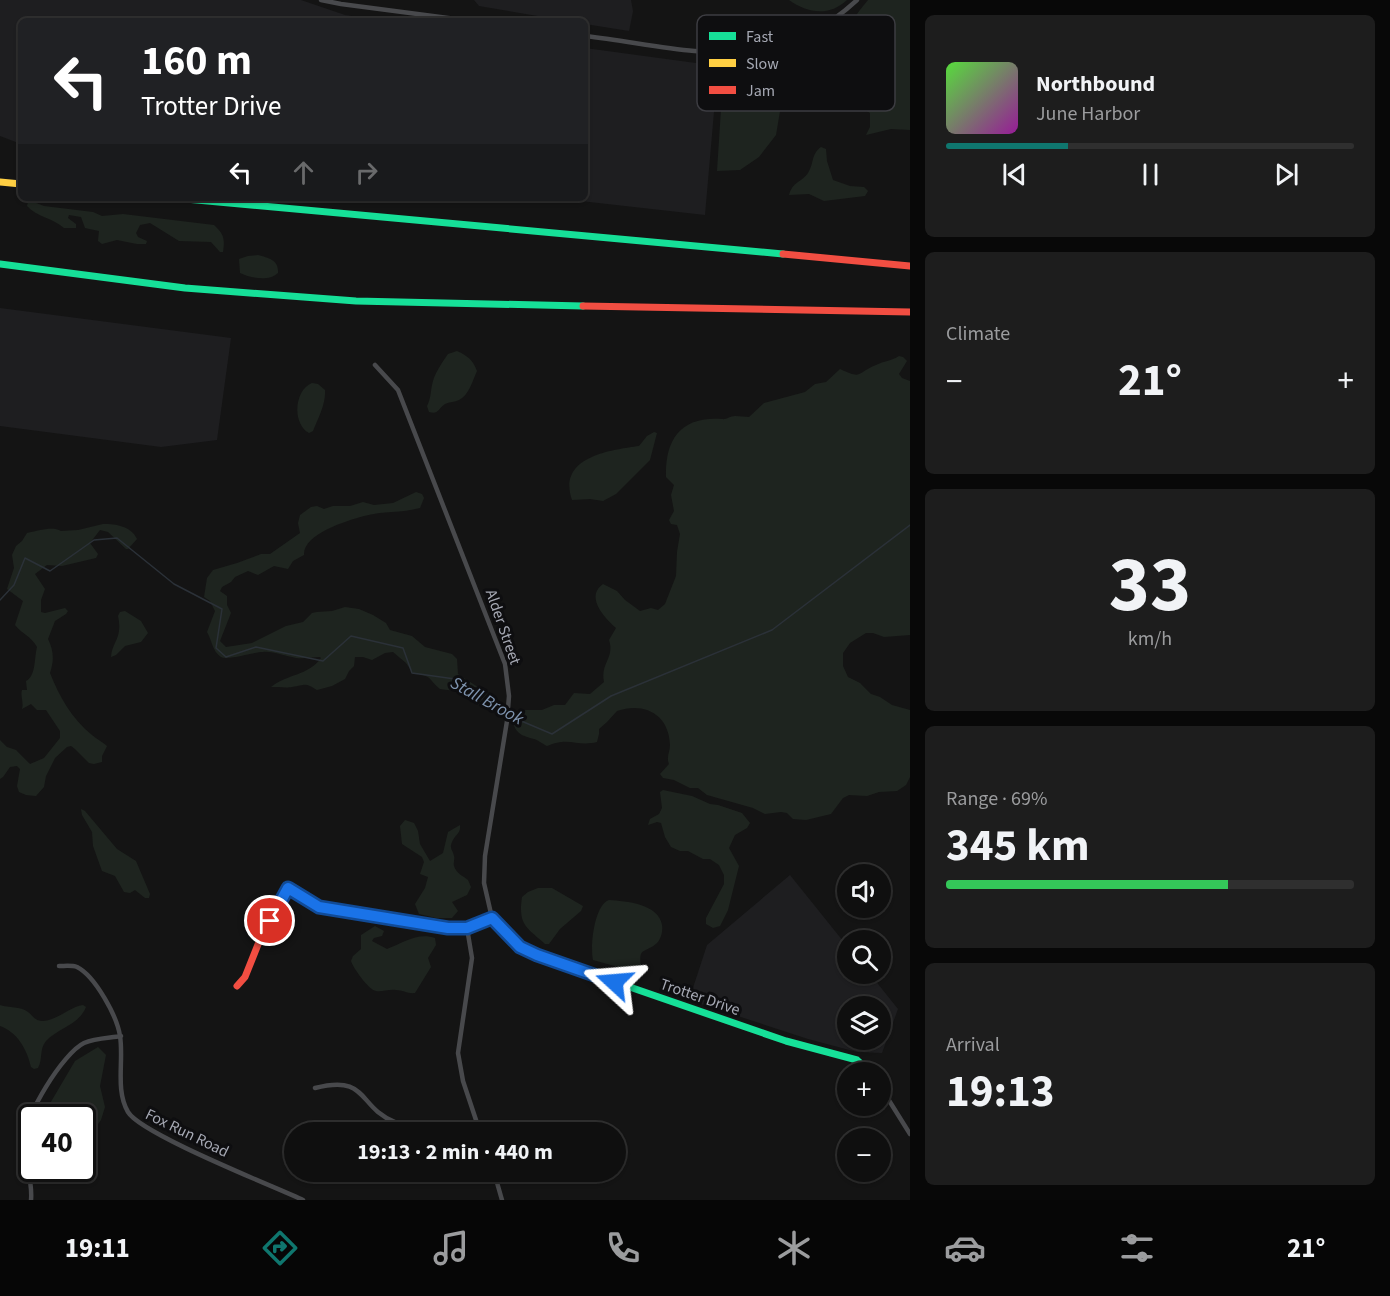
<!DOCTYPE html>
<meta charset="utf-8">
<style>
:root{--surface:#0f0f0f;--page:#1d1d1d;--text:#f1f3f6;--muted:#9b9c9e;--line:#2f2f2f;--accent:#0f766e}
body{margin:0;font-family:"Source Sans 3",sans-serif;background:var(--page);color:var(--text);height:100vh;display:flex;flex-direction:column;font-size:22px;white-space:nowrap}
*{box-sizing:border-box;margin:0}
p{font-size:20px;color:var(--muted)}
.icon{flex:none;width:33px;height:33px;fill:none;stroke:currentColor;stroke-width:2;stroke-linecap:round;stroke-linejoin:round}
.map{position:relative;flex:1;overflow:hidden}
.panel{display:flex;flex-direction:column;gap:15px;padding:15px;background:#080808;width:480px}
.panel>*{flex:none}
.top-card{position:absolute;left:18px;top:18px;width:570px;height:183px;border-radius:9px;box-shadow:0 2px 4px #0004,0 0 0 2px var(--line);background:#202124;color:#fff;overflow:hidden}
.tools{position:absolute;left:837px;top:864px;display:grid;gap:12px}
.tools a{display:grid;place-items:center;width:54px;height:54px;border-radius:50%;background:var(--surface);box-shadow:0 2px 4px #0004,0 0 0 2px var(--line);font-size:30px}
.speed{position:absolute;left:18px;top:1104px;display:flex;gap:12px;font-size:30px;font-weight:700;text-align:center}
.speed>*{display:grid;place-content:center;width:78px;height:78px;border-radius:50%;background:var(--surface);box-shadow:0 2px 4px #0004,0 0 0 2px var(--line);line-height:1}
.speed .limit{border:3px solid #111;border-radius:9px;background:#fff;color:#111}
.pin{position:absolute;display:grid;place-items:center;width:51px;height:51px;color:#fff;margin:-26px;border:3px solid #fff;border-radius:50%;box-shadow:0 2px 6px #0007}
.me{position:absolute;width:66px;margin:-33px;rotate:289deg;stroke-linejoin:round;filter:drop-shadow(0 0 4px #0008)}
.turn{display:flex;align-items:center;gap:21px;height:126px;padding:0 24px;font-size:27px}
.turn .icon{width:78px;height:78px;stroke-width:2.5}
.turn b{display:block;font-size:42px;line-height:51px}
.lanes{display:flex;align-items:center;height:57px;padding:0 24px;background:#0003;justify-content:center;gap:30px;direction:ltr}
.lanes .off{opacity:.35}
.big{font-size:45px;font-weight:700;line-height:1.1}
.panel .tile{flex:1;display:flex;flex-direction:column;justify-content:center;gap:9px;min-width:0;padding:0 21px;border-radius:9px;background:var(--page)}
.panel .dial{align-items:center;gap:0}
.dial b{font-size:78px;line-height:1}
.song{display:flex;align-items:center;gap:18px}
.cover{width:72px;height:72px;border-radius:9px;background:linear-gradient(135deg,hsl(110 70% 55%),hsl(300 70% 35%))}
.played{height:6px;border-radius:3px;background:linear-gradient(90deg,var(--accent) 30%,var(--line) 30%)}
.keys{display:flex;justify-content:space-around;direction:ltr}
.heat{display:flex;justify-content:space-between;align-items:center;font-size:33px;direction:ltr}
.charge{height:9px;border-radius:4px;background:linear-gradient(90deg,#34c759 69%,var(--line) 0)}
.trip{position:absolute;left:284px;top:1122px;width:342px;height:60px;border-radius:30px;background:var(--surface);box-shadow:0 2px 4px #0004,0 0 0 2px var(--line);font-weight:700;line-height:60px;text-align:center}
.tabs{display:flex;height:96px;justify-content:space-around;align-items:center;background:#060606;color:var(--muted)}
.tabs .icon{width:42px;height:42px}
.tabs .active{color:var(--accent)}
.tabs b{font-size:27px;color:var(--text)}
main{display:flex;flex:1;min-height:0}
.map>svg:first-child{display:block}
.built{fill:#1e1e20;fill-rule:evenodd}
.green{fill:#1e241f}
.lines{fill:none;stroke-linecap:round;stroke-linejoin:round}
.stream{stroke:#2b3138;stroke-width:1.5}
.street{stroke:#48494c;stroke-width:4.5}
.fast{stroke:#16e098;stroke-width:7}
.slow{stroke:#ffcf43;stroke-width:7}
.jam{stroke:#f24e42;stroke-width:7}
.route-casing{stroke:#114b97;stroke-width:15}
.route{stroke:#1a73e8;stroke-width:10}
.labels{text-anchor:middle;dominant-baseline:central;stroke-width:6;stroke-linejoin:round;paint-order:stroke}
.street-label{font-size:16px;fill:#a6a9b4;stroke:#0e0e10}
.water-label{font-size:18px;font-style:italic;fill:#7e93ae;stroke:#0e0e10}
.key{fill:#0e0e10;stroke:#3c3c41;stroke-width:1.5}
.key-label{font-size:16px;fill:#a6a9b4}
</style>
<main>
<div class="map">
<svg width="910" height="1200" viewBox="0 0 910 1200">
<rect width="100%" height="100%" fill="#141414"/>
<path class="built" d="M0,0h301l44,15 42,6h-366v123l-21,-8z
M474,0h157l2,11 -4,20 -44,-7v-3h-18l-88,-15z
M585,48l133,18 -13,149 -151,-17h31z
M0,308l231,30 -14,102 -56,7 -161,-21z
M790,875l57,71 1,28h22l28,35 -16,44 -25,-1 -49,-13 -119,-39 18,-55zM880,1006v34h-32v-34z"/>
<path class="green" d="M789,0h58c-18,17 -40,13 -58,0z
M868,0h42v130l-19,-1 -25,6 4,-8v-14l-8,-5 -20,3 -17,-18c-3,-17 9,-17 16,-27 6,-9 3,-19 5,-29 4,-15 12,-25 22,-37z
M729,105l51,6 -4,24 -17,22 -19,13 -23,1 4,-62z
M821,147l5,2 1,12 6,19 17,6 14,1 4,4 -3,5 -41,5 -15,-7 -20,1c4,-14 12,-12 19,-22 6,-9 3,-19 13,-26z
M31,201l13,5 49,6 9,4 21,-2 91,11c10,9 11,14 9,27h-3l-9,-10 -32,-1 -29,-18 -10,2 -4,8 2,4 9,4 -1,3h-9l-20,-4 -15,4 -4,-3 1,-10 -14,-3 -4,-11 -12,-2 -1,3 8,6v4h-12c-11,-10 -27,-11 -37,-22l1,-4z
M258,255c11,3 21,5 20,18 -10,9 -27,5 -38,0l-1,-14 9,-3z
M457,351c11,5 16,9 20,20 -5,11 -8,24 -18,29 -4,2 -10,2 -14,4 -7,5 -7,11 -16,8l-2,-6c5,-10 3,-15 6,-25 3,-10 9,-18 15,-27z
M899,356l4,1 4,4 -8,13 3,4 8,3v254l-26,2 -11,-4h-7l-16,10 -7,10v13l5,11 12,6 11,11 9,3 12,8 18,5v67l-4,8 -9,6 -18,1 -12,4 -18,-1 -6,3 -12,16 -25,6 -13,-1 -6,-6 -6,-1 -16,2 -12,-6 -46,-13 -9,-7h-8l-16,-8 -11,-2 -3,-4 9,-10c-3,-7 1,-12 1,-19 -1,-31 -26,-43 -53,-34l-10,11 -8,7v5l-2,8c-20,5 -28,-6 -50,4 -4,-2 -9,-6 -13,-7 -11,-3 -19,-5 -21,-18l7,-3 1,-8h21l12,-5h11l9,-12 16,1 14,-12c-4,-19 11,-24 5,-42l7,-12c-12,-11 -31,-31 -13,-44l14,7 8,9 15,11 11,-3 7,2 7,-6 11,-28 1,-24 3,-18 -3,-9 -6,-1 -2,-4 5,-9 -3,-16 3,-10 -8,-8c-1,-38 15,-61 56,-58 4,1 8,-3 13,-3 5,0 10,1 14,1l15,-14 41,-11 10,-8 11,-2 14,-13c23,11 16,4 36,-4 8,-4 15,-4 23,-9z
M312,383l6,1 7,6c1,14 -7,28 -12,41l-4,2c-17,-9 -15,-43 3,-50z
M654,432l3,1 -7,27 -34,34 -13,7 -13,-2 -18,1c-15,-43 38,-50 67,-54l8,-10z
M416,492l6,2 2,4 -4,10c-18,5 -38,3 -56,8 -18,5 -61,18 -60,39l-11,6 -5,8 -14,-3 -16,9 -10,-4 -13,6 -4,5 -9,5 -2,4 7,5v9l4,8 -11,28 6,6 26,-4 34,-17 17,-4 9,-9 5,-1 15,-1 13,-4 14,2 14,6 13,8 4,7 22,6 13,11 27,7 5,5 1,15 35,23 5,8 -2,5 -19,-6 -8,-9 -7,-3 -22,-3c-14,-12 -6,-12 -27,-16l-7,-10 -13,-11 -8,1 -13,7 -9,-3h-8l-1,9 -5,5 -4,8 -13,7 -15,4c-13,-8 -11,-5 -25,-3 -4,1 -15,0 -21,0 16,-13 37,-11 50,-29l-1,-1c-8,0 -16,2 -24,1 -11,-2 -23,-7 -33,-6 -10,0 -34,9 -42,5 -9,-6 -9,-17 -14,-25l8,-21 -5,-10 -6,-4 3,-19 6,-8 24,-7 24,-9h9l30,-21 -2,-10 2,-8 11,-8 6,-1 7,3 9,-3h17l13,-4 11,3 19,-2z
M103,524c13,0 28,2 34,15l-9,10h-2l-18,-17 -8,-2 -10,13 8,11 -2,4 -34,8 -15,-1 -12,9 10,15 -4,11v12l4,1 20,-5 3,3 -2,3 -11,7 -7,18c6,12 6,22 2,34 9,23 22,46 42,62 4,4 11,7 15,11l-5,10v6l-8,2 -5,-1 -14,-14 -4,-3 -4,1 -12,11 -9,18 -2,11 -8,9 -10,-1 -7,-3 -2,-6 3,-17 -3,-3 -7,1 -7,10 -3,2v-39l7,7 9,3 14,14 14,-6 16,-20v-7l-14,-21h-9l-6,-6 -9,5c2,-6 -2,-14 0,-19h5l-1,-9c10,-5 8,-22 11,-34 -6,-11 -15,-13 -22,-22l8,-24 -16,-12 7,-21 -2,-13 4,-9 6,-5 5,-8c11,-2 25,-7 34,-2l17,-1z
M125,611l16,10 7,12 -7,9 -16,4 -9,9 -5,2c1,-16 12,-18 7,-41l2,-4z
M663,790l29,6 18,8 8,1 24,8 8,10 -3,5 -12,7 -6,13 10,18 -11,44 -8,16 -7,2 -7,-4v-6l18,-34v-9l-5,-10 -9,-6h-7l-15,-8h-8l-9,-4 -6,-10 -4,-14 -4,-1 -9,3 2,-6 9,-5 3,-6 -2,-16z
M81,809l4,2 32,38 19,12 14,33 -1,4h-4l-10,-8 -5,3 -6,-1 -9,-16 -13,-5 -9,-25 -1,-14 -10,-17z
M405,820l9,3 4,8 2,13 10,17 13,-8 5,-21 12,-7c1,9 -5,9 -8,17 -3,7 1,8 2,14 1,3 -1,7 0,10 2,7 9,10 14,14l3,7 -4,8 -15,7 6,9 -6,7h-16l-17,-4 -4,-10 10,-16 3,-11 -8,-3 4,-12 -2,-5 -20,-13 -2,-18z
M538,888h14l31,18 -2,5 -21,18 -11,15h-4c-19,-17 -27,-19 -23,-47l6,-5z
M609,900c17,1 50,4 53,25 1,6 -1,14 -5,18 -12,11 -19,3 -16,24l-5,5 -43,-12c-3,-13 1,-55 16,-60z
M375,926l9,5 -2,5 -8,2 -2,3 15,8c16,-6 31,-17 48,-11l1,7 -8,13 3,9 -16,26c-7,1 -12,-3 -19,-3 -7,-1 -14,2 -20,1 -7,-1 -23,-23 -25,-30l2,-5 8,-7v-14z
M0,1005c9,3 20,1 28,7 5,4 7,9 15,9 15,-1 26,-14 40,-16l3,2c-7,18 -28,21 -40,34 -7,8 -3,19 -8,27l-4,1 -3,-2c-4,-18 -14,-35 -31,-41z
M98,1047l8,8 -6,31 5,21 -4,13 -8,11 -10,5 -1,-18 -40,-1 33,-56z"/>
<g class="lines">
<path class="stream" d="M0,600l14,-15 11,-27 25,13 44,-31 23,-2 57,46 48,25 -6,39 10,9 30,-10 67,14 28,-25 52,12 9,25 43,6 45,33 52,22 59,-38 161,-66 138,-105"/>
<path class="street" d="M321,0l20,4 130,17
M585,36c103,12 186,44 272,-36
M375,365l23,25 107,274 4,32 -2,25 -22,135 -1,27 8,35
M467,928l5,30 -14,95 5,28 17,51
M59,966c6,0 13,-1 18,1 18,9 40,49 43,69 4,24 -5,54 8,76 13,22 145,74 175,88
M880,1086l30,48
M315,1088c54,-14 42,19 80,34 18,7 41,7 60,10
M494,1172l8,28
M31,1200c2,-20 -7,-40 -7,-60 0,-23 39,-87 60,-97 11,-5 25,-5 37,-7"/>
<path class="fast" d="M175,198l608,56
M0,264l185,24 171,13 227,5
M390,918l58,10h19l25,-10 28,29 17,8 249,86 71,19 13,12"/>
<path class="slow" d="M0,182l21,2"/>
<path class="jam" d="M783,254l127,12
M583,306l327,6
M237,986l8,-9 16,-40 27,-49 31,19 71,11"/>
</g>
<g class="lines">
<g class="route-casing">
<path id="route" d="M270,921l18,-33 31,19 129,21h19l25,-10 28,29 17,8 77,27"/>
</g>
<use href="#route" class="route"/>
</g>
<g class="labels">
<g class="street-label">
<text transform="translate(503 627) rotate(71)">Alder Street</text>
<text transform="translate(700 997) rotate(19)">Trotter Drive</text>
<text transform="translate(187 1133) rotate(26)">Fox Run Road</text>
</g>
<g class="water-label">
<text transform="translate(487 701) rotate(29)">Stall Brook</text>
</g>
</g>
<rect x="697" y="15" width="198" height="96" rx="9" class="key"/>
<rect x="709" y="32" width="27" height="8" fill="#16e098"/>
<rect x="709" y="59" width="27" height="8" fill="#ffcf43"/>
<rect x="709" y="86" width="27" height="8" fill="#f24e42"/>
<g class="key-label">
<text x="746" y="42">Fast</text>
<text x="746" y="69">Slow</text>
<text x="746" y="96">Jam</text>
</g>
</svg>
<div class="tools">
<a><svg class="icon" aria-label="sound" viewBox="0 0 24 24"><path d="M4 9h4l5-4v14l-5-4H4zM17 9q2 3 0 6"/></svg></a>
<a><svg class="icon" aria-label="search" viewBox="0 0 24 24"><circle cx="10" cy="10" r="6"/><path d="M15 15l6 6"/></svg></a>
<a><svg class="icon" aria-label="layers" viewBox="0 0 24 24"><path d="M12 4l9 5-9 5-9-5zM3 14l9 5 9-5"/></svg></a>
<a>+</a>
<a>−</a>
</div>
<div class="speed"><div class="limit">40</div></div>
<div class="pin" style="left:270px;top:921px;background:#d93025"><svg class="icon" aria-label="arrive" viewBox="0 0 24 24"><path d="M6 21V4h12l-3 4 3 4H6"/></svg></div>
<svg class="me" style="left:614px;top:982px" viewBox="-20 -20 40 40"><path d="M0-17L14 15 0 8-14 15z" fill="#1a73e8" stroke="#fff" stroke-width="4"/></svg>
<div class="trip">19:13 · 2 min · 440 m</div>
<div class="top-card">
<div class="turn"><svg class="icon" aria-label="left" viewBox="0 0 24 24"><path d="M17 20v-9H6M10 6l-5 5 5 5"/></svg><div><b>160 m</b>Trotter Drive</div></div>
<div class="lanes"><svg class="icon" aria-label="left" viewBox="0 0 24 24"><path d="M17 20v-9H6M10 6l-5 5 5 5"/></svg><svg class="icon off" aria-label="ahead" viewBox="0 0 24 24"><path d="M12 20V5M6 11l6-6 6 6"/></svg><svg class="icon off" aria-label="right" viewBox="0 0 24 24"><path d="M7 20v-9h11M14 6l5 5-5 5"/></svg></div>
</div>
</div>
<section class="panel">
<div class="tile">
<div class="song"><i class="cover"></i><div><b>Northbound</b><p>June Harbor</p></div></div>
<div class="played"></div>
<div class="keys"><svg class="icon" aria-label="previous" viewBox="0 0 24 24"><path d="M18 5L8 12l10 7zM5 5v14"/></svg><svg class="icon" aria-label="pause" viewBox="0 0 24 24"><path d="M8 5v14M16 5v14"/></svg><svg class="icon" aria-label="next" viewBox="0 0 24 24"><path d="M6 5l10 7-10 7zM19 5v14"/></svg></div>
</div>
<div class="tile"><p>Climate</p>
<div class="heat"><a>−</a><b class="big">21°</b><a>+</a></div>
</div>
<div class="tile dial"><b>33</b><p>km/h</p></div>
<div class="tile"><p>Range · 69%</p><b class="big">345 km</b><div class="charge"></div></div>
<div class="tile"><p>Arrival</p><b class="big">19:13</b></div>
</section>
</main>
<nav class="tabs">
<b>19:11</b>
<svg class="icon active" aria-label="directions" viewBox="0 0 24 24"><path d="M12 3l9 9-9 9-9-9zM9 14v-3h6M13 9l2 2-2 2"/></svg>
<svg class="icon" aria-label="music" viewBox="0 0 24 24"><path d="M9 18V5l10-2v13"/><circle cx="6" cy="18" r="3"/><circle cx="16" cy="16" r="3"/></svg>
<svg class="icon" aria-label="phone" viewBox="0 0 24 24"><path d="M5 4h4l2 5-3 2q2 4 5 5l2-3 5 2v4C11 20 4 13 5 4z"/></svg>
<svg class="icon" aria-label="climate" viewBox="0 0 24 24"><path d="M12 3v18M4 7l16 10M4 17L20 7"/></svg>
<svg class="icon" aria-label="car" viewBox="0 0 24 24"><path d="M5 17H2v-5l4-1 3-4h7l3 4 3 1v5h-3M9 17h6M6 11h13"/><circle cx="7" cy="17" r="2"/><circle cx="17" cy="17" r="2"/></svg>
<svg class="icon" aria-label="filters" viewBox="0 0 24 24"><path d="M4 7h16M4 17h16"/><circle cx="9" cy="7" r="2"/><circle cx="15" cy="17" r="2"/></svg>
<b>21°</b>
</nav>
